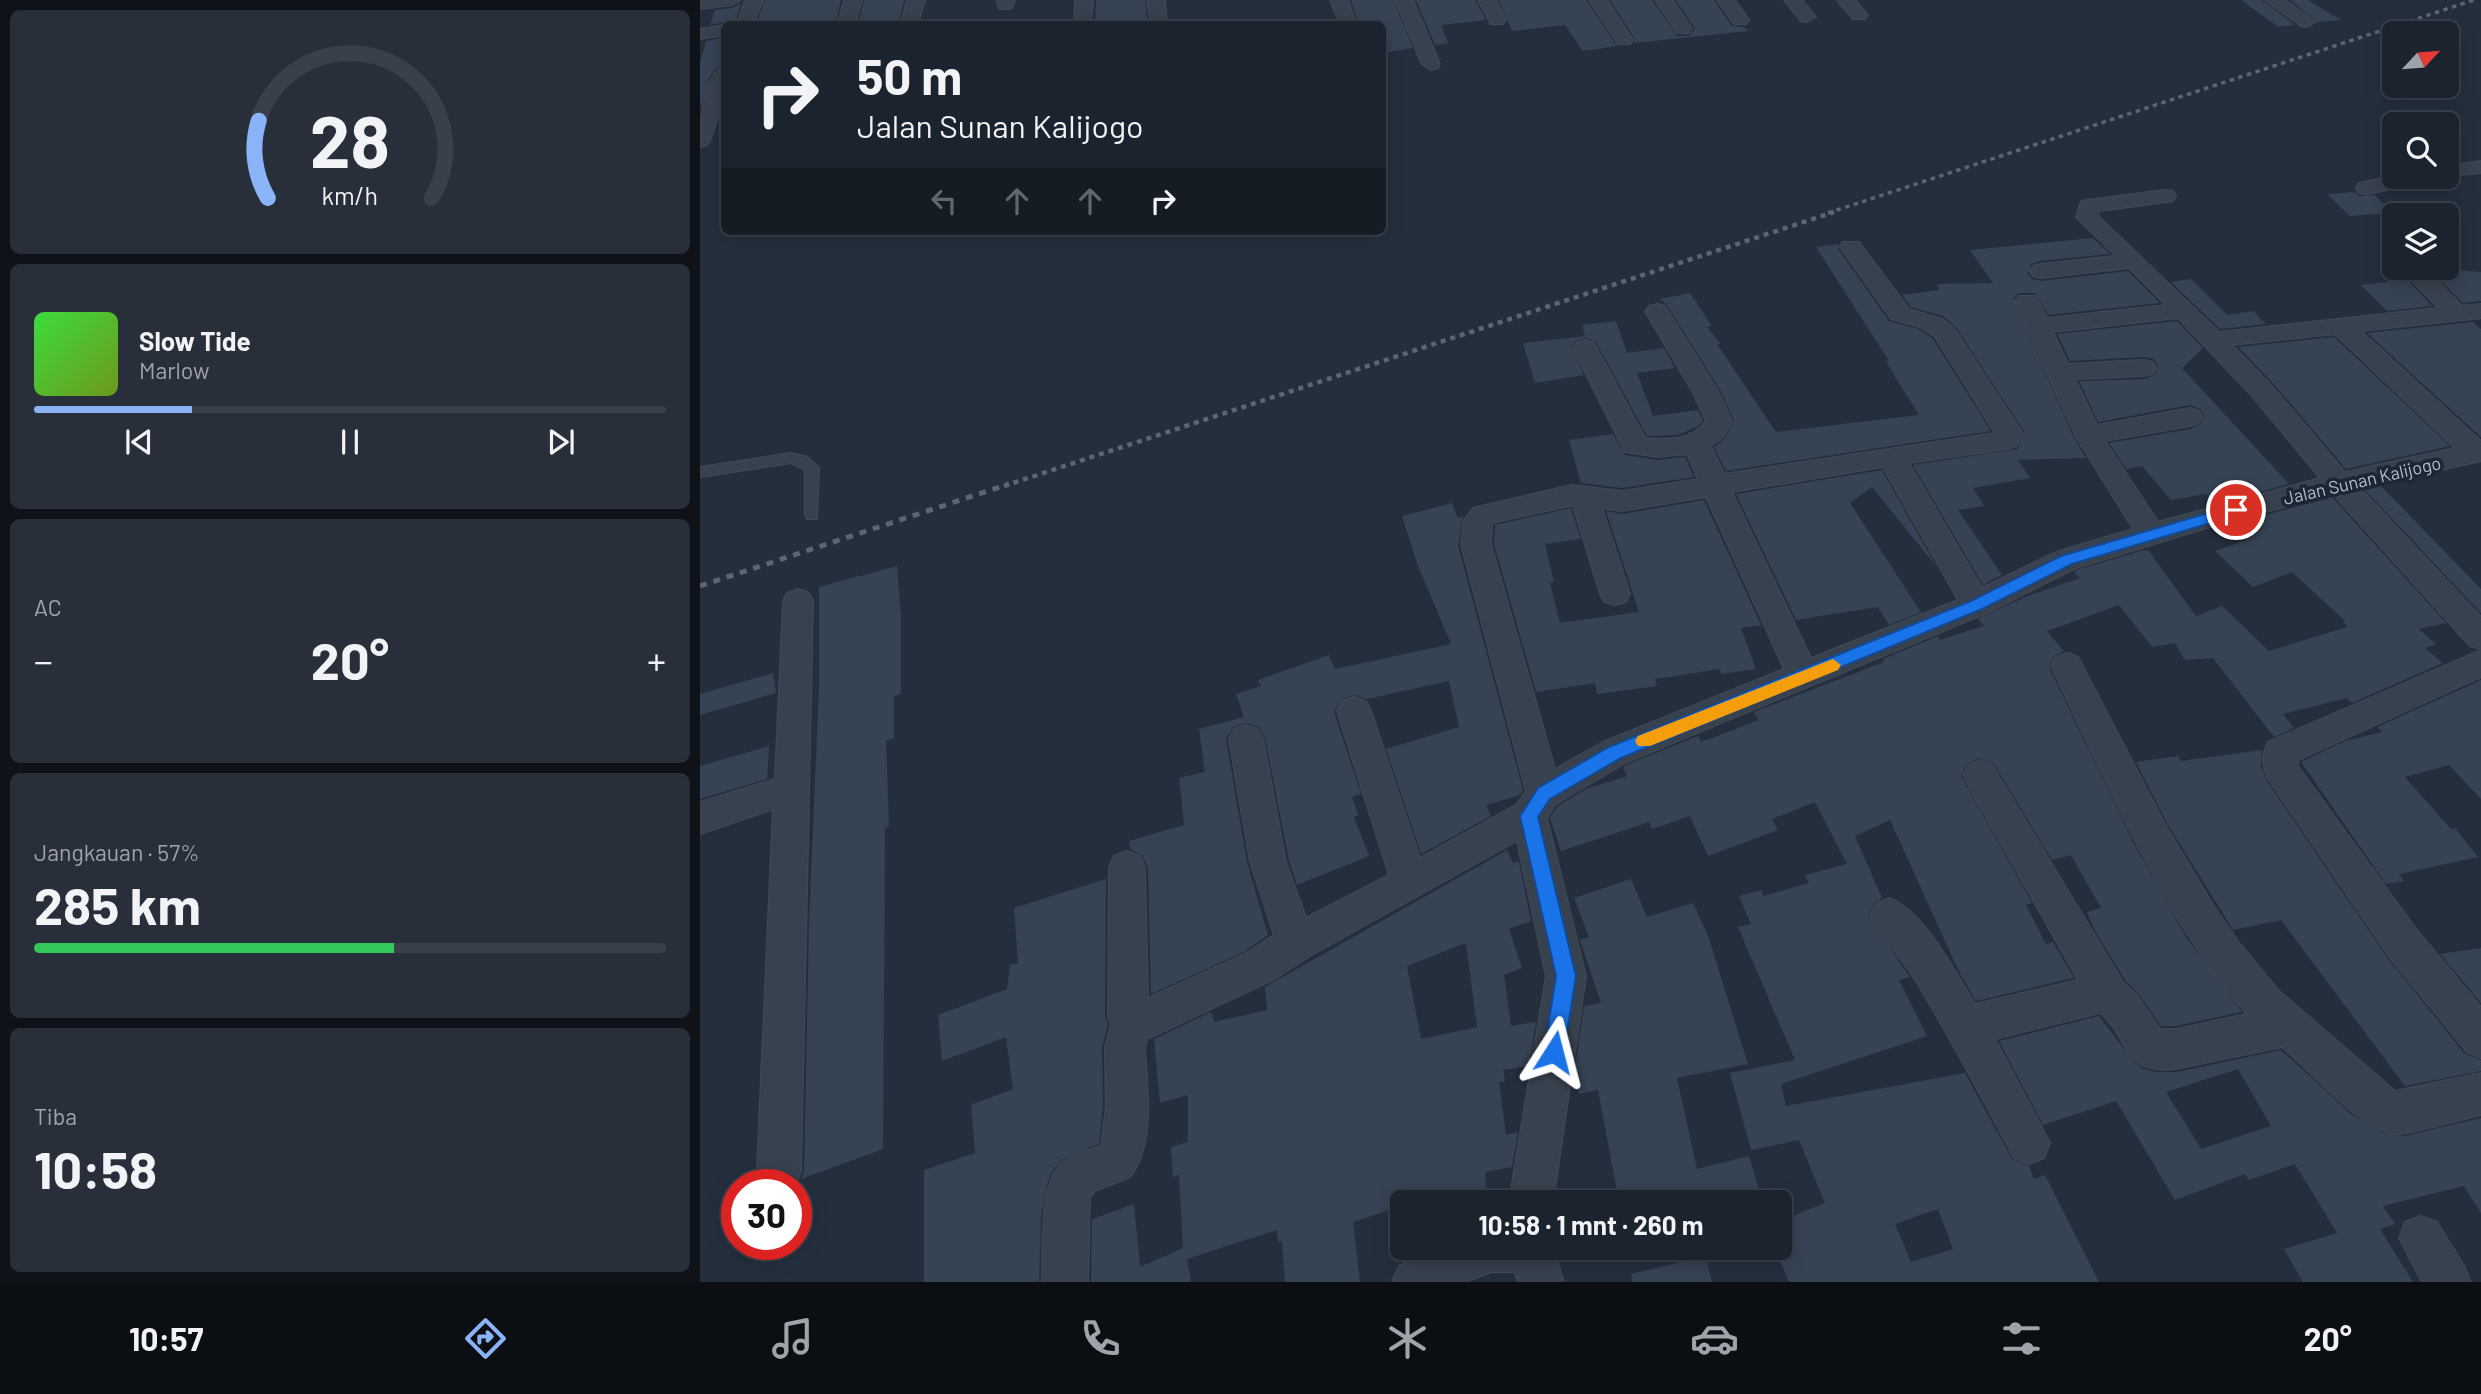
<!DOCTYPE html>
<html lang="id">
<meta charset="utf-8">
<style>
:root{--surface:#1b232e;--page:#282f3a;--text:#f1f3f6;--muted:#a0a4aa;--line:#39404a;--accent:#8ab4f8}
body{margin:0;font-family:Barlow,sans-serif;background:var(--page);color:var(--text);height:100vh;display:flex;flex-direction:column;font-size:26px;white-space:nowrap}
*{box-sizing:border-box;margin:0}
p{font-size:23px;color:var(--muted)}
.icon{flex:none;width:38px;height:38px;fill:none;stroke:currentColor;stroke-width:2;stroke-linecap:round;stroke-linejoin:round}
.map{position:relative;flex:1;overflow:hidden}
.panel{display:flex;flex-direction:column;gap:10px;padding:10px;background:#0f1319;width:700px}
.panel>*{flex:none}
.banner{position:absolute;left:21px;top:21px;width:665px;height:214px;border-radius:10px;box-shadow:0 4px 18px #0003,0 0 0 2px var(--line);background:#1b232e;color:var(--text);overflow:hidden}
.needle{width:46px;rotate:64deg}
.buttons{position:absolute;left:1682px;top:21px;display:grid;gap:14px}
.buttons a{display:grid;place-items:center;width:77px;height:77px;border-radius:10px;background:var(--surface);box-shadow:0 4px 18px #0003,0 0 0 2px var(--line);font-size:35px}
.speed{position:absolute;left:21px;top:1169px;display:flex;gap:14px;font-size:35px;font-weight:700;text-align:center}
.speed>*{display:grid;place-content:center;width:91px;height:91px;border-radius:50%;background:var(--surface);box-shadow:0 4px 18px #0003,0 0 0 2px var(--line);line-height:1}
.speed .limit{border:10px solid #d22;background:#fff;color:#111}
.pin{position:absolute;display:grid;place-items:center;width:60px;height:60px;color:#fff;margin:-30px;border:4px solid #fff;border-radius:50%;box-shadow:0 2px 7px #0007}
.me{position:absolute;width:77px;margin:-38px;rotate:9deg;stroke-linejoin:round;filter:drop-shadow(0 0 5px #0008)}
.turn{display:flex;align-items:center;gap:24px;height:147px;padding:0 21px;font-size:32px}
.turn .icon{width:91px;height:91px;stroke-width:2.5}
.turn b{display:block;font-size:49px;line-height:60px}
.lanes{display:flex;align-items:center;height:66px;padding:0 21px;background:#0003;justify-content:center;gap:35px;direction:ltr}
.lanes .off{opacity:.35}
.big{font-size:52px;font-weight:700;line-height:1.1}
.panel .tile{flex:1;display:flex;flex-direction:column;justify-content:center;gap:10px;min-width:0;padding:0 24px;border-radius:10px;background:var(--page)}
.panel .dial{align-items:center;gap:0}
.dial svg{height:182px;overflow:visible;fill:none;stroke:var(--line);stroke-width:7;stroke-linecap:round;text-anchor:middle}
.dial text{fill:var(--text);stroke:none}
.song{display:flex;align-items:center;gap:21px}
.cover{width:84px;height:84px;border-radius:10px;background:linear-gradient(135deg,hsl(120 70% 55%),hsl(80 70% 35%))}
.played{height:7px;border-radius:4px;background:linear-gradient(90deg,var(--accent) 25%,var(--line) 25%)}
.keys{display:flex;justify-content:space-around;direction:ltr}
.heat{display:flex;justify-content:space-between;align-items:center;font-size:38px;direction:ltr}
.charge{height:10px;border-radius:5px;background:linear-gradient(90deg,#34c759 57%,var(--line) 0)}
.trip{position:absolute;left:690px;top:1190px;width:402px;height:70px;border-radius:10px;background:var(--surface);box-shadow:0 4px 18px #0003,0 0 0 2px var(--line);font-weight:700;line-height:70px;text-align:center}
.tabs{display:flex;height:112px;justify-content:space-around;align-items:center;background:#0b0e12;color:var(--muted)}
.tabs .icon{width:49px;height:49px}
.tabs .selected{color:var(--accent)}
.tabs b{font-size:32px;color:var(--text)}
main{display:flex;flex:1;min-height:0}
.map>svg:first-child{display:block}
.building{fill:#364354;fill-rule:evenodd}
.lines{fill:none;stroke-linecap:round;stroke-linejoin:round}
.lane-casing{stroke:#414a57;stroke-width:2}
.street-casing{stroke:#414a57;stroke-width:2}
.lane{fill:#38414e;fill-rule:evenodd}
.street{fill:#38414e;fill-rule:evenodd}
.rail-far2{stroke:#5a6575;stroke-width:3.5;stroke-dasharray:4.5 4.5;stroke-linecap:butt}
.rail-far1{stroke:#5a6575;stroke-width:4.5;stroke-dasharray:5 5;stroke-linecap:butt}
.rail{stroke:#5a6575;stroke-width:5;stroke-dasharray:7 7;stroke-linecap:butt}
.route{fill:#1a73e8;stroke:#114b97;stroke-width:2}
.slow{fill:#f59e0b}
.labels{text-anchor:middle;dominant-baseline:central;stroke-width:7;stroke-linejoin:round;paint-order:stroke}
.street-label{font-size:18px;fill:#b4bcc9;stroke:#1d2633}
</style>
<main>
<section class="panel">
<div class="tile dial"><svg viewBox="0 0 100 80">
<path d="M14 69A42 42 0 1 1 86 69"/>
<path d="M14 69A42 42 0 0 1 10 35" stroke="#8ab4f8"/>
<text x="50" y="56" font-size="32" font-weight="700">28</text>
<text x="50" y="72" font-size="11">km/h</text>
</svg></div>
<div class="tile">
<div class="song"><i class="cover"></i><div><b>Slow Tide</b><p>Marlow</p></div></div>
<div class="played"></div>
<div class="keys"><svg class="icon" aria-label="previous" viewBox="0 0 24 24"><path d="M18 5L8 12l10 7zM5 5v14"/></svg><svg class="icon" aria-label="pause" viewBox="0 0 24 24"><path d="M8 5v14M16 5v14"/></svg><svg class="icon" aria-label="next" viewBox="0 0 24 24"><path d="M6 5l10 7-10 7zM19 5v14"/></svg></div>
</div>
<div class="tile"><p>AC</p>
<div class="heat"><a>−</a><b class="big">20°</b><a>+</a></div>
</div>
<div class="tile"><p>Jangkauan · 57%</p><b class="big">285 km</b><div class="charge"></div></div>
<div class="tile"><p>Tiba</p><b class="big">10:58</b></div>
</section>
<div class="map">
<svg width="1781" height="1282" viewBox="0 0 1781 1282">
<rect width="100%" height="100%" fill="#242f3e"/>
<path class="building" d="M65,0h76l-5,24h-80z
M164,0h40l-5,24h-41z
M396,0h49l3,24h-53z
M651,0h42l20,48 -31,5v-29h-24z
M716,0h59l11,20 -45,5 7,18 -13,2z
M799,0h87l31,46 -34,5 -18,-26 -53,6z
M910,0h42l25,36h12l6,-7 -19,-29h38l18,26 12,1 4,4 -114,12 1,-4z
M1541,0h21l33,25 -17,2z
M1590,0h18l33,20 -23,2z
M41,3l-6,21 -11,-2 -14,3 5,-15 17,-2z
M24,38v26l-9,5 -6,9 -9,31v-46l6,-22z
M1655,192l4,4 15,-1 20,18 -44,3 -23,-22z
M1393,238l17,16 -70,7 -9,3 -4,9 5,6 9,2 87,-10 32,32 -112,12 -13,-22h-16l-6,6 60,137 13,22 -68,2 12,18 -57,10 11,18 -26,4 44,65 -19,10 -70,-120 105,-16 6,-18 -69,-105 -12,-10 -32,-9 -9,-12 37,-5 -2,-6 56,-1 -23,-33z
M1139,244l-1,5 51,72 30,8 14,10 58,92 -265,40 -12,-24 11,-9 9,-18 -14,-30 -53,-85 -7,-6 30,-6 22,33 -5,1 14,17h-4l59,88 143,-17 -33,-53 3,-1 -73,-114z
M1706,268l-3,7 29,31 -45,5 -26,-26 35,-4 -5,-5 6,-1 -7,-6z
M1728,268l53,4v29l-18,2z
M1491,279l36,36 26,-4 13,13 -46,5 -49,-47z
M916,321l11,32 37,-5 11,20 -38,5 16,43 45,-6 5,11 -5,5 -20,9 -31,1 -51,-94 -10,-4 -11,3 -4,6 13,28 -49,8 -12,-40 62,-7 -3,-11z
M1477,321l26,27 -21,20 107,116 -74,20 -9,-10 -35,6 -29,-34 -16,3 -17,-26 81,-14 11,-5 4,-8 -5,-7 -10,-4 -92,17 -19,-41 66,-2 10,-4 4,-8 -5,-8 -10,-2 -74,4 -13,-27z
M1773,322l8,7v108l-114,-104z
M1634,337l116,109 -104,23 -73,-86 -35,-36z
M913,434l12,21 33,5 27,-3 9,20 -72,11 -41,-5 -12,-43z
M1182,470l54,96 -64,-79 -22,16 71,109 -32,13 -11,-18 -82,13 -60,-126z
M1681,486l100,103v24l-116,-123z
M1632,497l114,126 -27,6 17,15 -11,4 18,15 -91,40 -5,-5 -64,16 11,14 -20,9 -61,-79 -28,2 -10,-17 -23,4 -33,-42 -72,26 17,20 -10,5 -5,11 87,181 50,89 56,75 -66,14h-15l-23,-33 -13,-13 -30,-49 -8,-19 14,-4 -30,-53 -19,5 -58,-96 -15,-6 -13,6 -5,12 71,127 -6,2 20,39 7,-2 21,36 -98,23 -17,-29 -69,-152 -35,16 27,62 -8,5 -6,14 42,60 -11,3 28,56 -146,48 5,22 179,-33 47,86 17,7 5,13 11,-4 54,107h-310l-9,-21 11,-5 -11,-27v-8l45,-18 -26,-63 -48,10 -21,-77 65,-13 -57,-133 13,-3 -12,-28 22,-6 2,6 46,-13 -4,-8 42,-11 -32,-62 -43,17 6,11 -70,26 -18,-40 -38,13 -3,-7 -88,29 -11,-33 8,-12 28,-17 41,-13 -4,-9 5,-3 70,-28 3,6 58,-22 -5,-8 130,-50 -1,-3 55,-23 2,4 44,-14 -6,-7 47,-22 55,-19 -6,-6 3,-2 63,-19 8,-1 48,66 26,-10 47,45 78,-24 -4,-5 2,-1 -53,-49 -39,15 -38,-36 31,-11 -14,-16zM1238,1209l15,40 -42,13 -16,-38z
M1004,500l57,125 -20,3 15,41 -35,5 -1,-5 -65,10 2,7 -60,8 -2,-11 -59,9 -42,-148 1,-19 76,-17 10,31 -36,5 9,38 -4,1 10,40 79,-11 -33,-101 16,3z
M752,503l6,15 5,-1 -5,28 65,245 -3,5 -34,10 5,11 -70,38 -35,-105 73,-22 -10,-46 -82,18 -12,-4 -14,4 -7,13 27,82 -9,3 6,18 -4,2 15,39 -72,29 -8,-24 -24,-123 -6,-11 -12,-4 -14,4 -7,12 21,123 21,73 -24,17 -93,42 -3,-126 -6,-13 -12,-6 -1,-8 55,-16 -5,-47 26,-6 -6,-43 45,-12 -8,-23 25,-8 -3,-6 71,-25 6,14 116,-25 -33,-78 -16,-50z
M197,566l4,52v76l-7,2v42l-8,3 3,85 -4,2 -2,321 -82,30 3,-8 5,-248 10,-235v-101z
M73,673l3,20 -76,22v-21z
M1781,680v119l-32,-34 -44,12 46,52 4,-1 23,29 -79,17 5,7 -18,3 -85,-122 44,-21 37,-9 -5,-5z
M69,746l-2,33 -67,20v-33z
M1562,750l-1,16 6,15 119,175 79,98 16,6v11l-76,15 -124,-166 -48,10 -66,-107 -31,-61 42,-6 3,5z
M807,850l6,13 6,-1 12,59 -22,8 13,39 -18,7 7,51 25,-4 -7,44 -26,4 2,11 -6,1 7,53 12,-3 -6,35 -27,5 2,30h-85v4l-49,16 7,60h-75l-3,-41 -4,1 -1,-12 -90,29 4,23h-100l1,-63 42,-15 6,63 43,-19 -4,-73 -6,2 -2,-30 17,-5v-47l-28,8 -6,-64 57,-27 3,10 53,-12 -2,-23zM766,943l11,84 -56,12 -14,-73z
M406,879l-1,138 3,6 -6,25 1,58 -4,38 -35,14 -10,10 -6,13 -7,35 -2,66h-115v-112l51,-17 -4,-48 42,-16 -7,-52 -64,24 -4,-46 69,-26 3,-24 8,-2 -4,-55z
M931,879l16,38 46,-14 15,33 40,128 -71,14 20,91 52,-13 14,46h-144l-21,-112 -19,4 -4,-25 9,-63 17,-3 -21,-63 9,-3 -15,-39z
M1781,948v55l-41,-49z
M1399,1016l35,46 9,7 14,3h20l104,-22 70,64 32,19 22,3 76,-18v95l-17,-27 -81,20 12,18 -15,5 33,53h-110l-19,-33 53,-16 -42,-69 -46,16 -4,-6 -70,26 -59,-99 -73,24 -44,-84zM1538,1069l33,57 -70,23 -35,-57z
M1006,1256l6,26h-80l-1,-8z"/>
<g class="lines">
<g class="lane-casing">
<path id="lane" d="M91,453l16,4 12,11 -2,51h-10l-2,-4v-45l-14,-7 -91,14v-10z"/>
</g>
<g class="street-casing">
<path id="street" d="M0,0h41l-9,5 -32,4z
M45,0h18l-10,24h-16z
M144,0h18l-7,24h-17z
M207,0h18l-7,24h-17z
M297,0h18l-4,9h-12z
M375,0h18l-2,24 -17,-1z
M447,0h18l2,24h-16z
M630,0h18l8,24h-16z
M695,0h18l27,64 -2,4 -7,2 -9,-6z
M778,0h18l10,20 -3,4h-12z
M889,0h18l26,40 -3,4h-12z
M955,0h18l19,29 -3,4h-12z
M1017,0h18l14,20 -3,4h-12z
M1084,0h18l14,17 -9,5 -6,-1z
M1137,0h18l13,15 -3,4h-12z
M1565,0h20l31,22 -9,5 -6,-1z
M24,25v10l-24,4v-10z
M24,67v32l-14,42 -3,4 -7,2c0,-19 2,-74 24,-80z
M1781,161v12l-41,4h6v-11z
M1694,176v1h41l-4,4 -64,13 -8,-1 -3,-5 3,-5z
M1465,190l8,1 3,5 -3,5 -74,10 -1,5 121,116 219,-24 -33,-35 5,-5h15l37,38 19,-2v14l-120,13 120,110v20l-121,27 121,129v32l-11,-3 -137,-152 -120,32 -137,42 -89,45 -360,149 -71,42 -9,14 39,158 -33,226h-44l37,-226 -29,-135 -207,115 -37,24 -126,59 -2,9c2,40 11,95 -15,129l-35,14 -5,6 -2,85h-46c1,-30 -4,-104 23,-122 9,-7 25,-10 36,-14l5,-40 -1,-58 6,-25 -3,-6 1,-149 5,-12 13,-5 13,5 5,12 3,130 97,-44 29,-19 -24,-73 -21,-123 5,-10 12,-4 12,4 5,10 23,123 20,56 83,-43 -52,-164 5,-10 12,-4 12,4 5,10 49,147 96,-53 10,-14 -65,-247 3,-24 9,-12 99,-23 50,6 76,-12 -11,-25 -29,3 -33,-5 -52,-104 3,-5 9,-3 9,3 51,95c22,2 46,3 61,-17l-14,-30 -47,-80 4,-5 8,-2 8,2 53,85 14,30 -9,16 -12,9 13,28 271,-41 -60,-96 -15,-10 -29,-8 -51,-72 3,-5h16l50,67 33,10 11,8 69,105 -5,14 -10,3 -98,14 73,125 74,-36 77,-23 -58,-94 -60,-134 4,-5h16l12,22 119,-13 -37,-37 -88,10 -8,-2 -4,-5 4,-5 8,-2 75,-8 -40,-39 5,-16zM1478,318l75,79 67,81 -162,44 -53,-81 85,-15 9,-3 4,-6 -4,-6 -9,-3 -93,17 -22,-46 69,-3 9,-2 4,-6 -4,-6 -9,-2 -76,4 -15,-32zM1635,334l120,114 -110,24 -74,-87 -39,-40zM1183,467l75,133 -147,58 -79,-166zM1006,497l78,172 -181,73 -48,27 -64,-225 1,-21 81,-18 27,89 4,8 11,3 11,-3 4,-8 -28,-86 20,3z
M98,589l11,4 4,8 -12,570 -6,14h-32l-6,-14 16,-362 -73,25v-32l75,-23 8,-178 4,-8z
M1781,650v27l-183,83v6l118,163 65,78v51l-14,-6 -79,-97 -119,-175c-7,-13 -8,-24 -1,-38z
M1367,653l11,4 87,167 48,81 27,39 38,46 117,101 86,-18v42c-20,4 -66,19 -84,19 -35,-1 -88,-65 -115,-87l-106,22c-56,6 -45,-31 -76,-56l-105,26 55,104 -6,15 -15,6 -15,-6c-32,-61 -64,-121 -100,-180 -13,-22 -34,-39 -44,-62l6,-12 13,-6c37,15 65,73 86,106l103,-24 -110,-195 -5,-10 5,-10 12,-5 12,5 131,217 13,12 24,35h16l71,-15c-85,-95 -140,-234 -196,-348l5,-9z
M1721,1216l16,6 27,44 7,16h-49l-23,-44 6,-16z
M737,1248h116l11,34h-46l-3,-10h-23l-27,10h-73l7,-16z"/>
</g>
<use href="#lane" class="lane"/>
<use href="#street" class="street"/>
<path class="rail-far2" d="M1128,213l646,-213"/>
<path class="rail-far1" d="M304,486l830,-274"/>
<path class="rail" d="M0,586l309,-102"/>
</g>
<path class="route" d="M1536,505l5,2 2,3 -2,4 -169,50 -90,45 -361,149 -71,41 -12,18 38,159 -12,76 -3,7 -7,3 -7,-3 -3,-7 12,-76 -36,-160 18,-28 71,-41 362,-146 90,-45z"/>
<path class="slow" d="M1133,659l8,6 -3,5 -188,76h-12l-3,-5 3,-5z"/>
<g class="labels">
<g class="street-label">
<text transform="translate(1662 480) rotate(-13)">Jalan Sunan Kalijogo</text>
</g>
</g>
</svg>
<div class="buttons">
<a><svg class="needle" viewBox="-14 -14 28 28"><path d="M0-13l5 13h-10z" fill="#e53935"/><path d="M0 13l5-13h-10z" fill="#a0a4aa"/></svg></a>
<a><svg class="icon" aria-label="search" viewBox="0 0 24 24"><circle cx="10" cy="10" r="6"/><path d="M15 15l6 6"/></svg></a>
<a><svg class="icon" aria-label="layers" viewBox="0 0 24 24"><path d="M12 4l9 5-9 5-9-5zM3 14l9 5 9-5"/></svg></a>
</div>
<div class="speed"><div class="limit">30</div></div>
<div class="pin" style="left:1536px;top:510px;background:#d93025"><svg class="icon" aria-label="arrive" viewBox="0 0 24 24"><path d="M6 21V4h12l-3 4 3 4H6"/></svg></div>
<svg class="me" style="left:854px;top:1052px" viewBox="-20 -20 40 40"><path d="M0-17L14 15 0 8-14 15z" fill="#1a73e8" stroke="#fff" stroke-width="4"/></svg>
<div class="trip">10:58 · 1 mnt · 260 m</div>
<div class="banner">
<div class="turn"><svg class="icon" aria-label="right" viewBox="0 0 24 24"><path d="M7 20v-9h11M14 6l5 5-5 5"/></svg><div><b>50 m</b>Jalan Sunan Kalijogo</div></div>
<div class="lanes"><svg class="icon off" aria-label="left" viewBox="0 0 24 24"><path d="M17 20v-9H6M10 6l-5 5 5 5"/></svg><svg class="icon off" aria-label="ahead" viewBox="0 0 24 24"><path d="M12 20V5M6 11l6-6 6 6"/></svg><svg class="icon off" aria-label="ahead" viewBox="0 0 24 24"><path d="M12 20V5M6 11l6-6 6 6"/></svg><svg class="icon" aria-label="right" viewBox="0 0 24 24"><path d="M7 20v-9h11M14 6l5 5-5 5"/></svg></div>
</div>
</div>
</main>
<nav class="tabs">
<b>10:57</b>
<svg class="icon selected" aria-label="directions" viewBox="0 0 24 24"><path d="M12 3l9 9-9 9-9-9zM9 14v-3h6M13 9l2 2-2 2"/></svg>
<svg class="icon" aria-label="music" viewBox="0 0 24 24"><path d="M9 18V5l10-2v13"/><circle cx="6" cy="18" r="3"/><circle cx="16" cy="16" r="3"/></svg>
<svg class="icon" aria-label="phone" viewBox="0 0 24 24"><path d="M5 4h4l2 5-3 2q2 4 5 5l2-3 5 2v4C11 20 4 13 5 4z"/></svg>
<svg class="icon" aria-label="climate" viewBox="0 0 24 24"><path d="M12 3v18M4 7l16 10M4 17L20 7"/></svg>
<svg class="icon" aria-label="car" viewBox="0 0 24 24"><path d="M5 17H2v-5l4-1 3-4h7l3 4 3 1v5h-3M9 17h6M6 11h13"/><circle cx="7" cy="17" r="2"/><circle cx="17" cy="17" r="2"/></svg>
<svg class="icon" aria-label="filters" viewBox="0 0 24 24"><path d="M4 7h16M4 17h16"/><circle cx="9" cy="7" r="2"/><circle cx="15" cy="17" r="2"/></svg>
<b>20°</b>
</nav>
